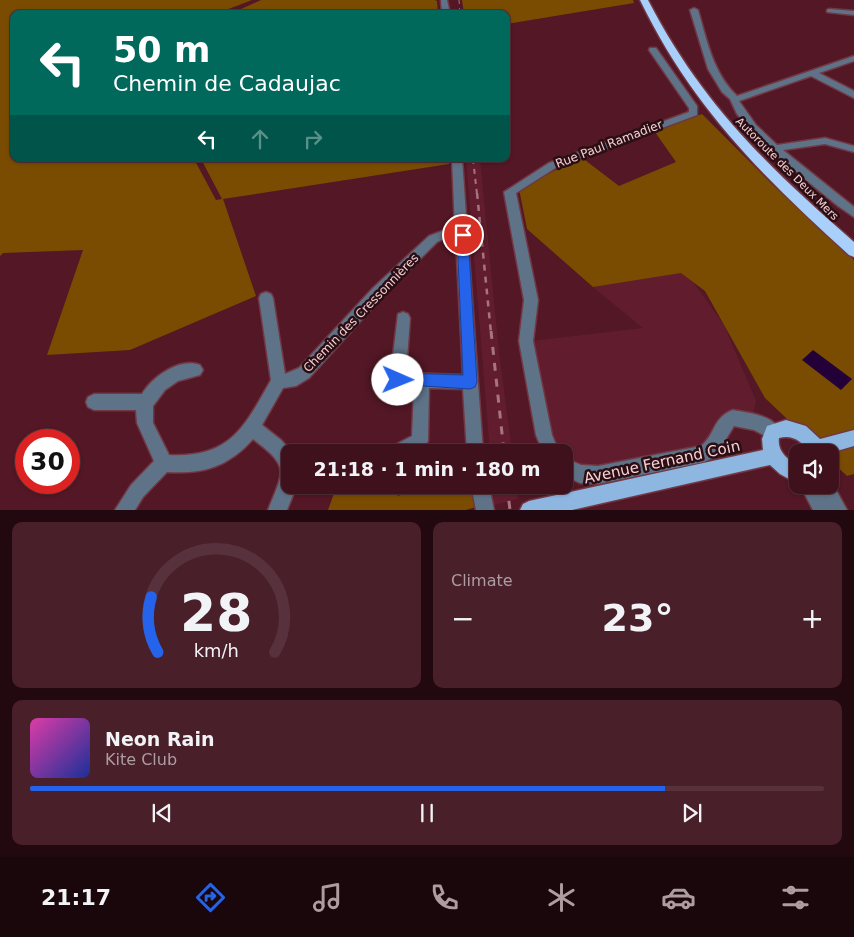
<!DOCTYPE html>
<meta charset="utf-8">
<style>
:root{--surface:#3e111c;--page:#491f29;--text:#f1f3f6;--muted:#ad9da3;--line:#57313b;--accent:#2563eb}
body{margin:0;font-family:"DejaVu Sans",sans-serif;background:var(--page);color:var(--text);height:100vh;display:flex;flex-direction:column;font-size:19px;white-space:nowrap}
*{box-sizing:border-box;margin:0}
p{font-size:16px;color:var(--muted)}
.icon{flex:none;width:28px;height:28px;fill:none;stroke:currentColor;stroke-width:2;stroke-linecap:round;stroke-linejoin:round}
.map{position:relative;height:510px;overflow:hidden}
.side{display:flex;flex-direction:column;gap:12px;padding:12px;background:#22090f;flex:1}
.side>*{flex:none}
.guide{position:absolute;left:10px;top:10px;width:500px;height:152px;border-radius:10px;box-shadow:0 1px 4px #0004,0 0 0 1px var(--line);background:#00695c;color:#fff;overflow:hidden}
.controls{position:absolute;left:789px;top:444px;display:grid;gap:10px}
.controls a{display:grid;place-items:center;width:50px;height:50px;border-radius:10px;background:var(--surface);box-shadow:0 1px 4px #0004,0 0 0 1px var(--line);font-size:25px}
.speed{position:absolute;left:15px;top:429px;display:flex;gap:10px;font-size:25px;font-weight:700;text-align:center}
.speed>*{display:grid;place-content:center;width:65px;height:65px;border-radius:50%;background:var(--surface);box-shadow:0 1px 4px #0004,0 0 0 1px var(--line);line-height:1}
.speed .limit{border:8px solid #d22;background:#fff;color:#111}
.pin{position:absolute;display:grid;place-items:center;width:42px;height:42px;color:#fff;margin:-21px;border:2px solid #fff;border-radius:50%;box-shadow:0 1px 5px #0007}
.me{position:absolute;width:55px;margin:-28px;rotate:91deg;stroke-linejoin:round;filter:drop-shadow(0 0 4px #0008)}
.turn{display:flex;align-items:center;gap:18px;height:105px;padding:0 20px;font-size:22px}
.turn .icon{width:65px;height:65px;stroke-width:2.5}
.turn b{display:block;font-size:35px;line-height:42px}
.lanes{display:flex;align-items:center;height:48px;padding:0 20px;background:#0003;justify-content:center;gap:25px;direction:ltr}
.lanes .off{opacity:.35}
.big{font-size:38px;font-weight:800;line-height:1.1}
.side .tile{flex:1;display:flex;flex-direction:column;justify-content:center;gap:8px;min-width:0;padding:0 18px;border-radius:10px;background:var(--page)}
.side .dial{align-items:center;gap:0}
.dial svg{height:130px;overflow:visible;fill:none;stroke:var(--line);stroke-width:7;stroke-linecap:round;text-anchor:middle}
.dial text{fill:var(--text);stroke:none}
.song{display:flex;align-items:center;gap:15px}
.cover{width:60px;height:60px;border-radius:8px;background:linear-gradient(135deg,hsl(320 70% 55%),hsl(230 70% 35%))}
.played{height:5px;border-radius:2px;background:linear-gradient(90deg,var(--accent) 80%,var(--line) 80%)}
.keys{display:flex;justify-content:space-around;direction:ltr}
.heat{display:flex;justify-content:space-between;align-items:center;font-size:28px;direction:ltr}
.side .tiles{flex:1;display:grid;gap:12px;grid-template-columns:1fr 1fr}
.tile:last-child{grid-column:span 2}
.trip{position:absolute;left:281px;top:444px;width:292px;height:50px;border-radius:10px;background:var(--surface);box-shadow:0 1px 4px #0004,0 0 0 1px var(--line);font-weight:800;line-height:50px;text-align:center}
.menu{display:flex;height:80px;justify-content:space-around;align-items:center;background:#19070b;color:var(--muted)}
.menu .icon{width:35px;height:35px}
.menu .selected{color:var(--accent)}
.menu b{font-size:22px;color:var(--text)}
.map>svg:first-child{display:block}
.built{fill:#611d2d}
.green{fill:#7a4c01}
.water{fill:#240038}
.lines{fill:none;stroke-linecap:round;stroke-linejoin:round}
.minor-casing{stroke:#713844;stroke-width:3}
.major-casing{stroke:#713844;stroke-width:3}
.highway-casing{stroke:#713844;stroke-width:3}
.minor{fill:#5f7388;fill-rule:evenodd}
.major{fill:#8db6e1;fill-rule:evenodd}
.highway{fill:#a8d0fa;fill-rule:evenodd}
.rail-far3{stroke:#a7757f;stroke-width:1;stroke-dasharray:4 4;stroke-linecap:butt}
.rail-far2{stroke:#a7757f;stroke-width:2;stroke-dasharray:5 5;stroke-linecap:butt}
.rail-far1{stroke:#a7757f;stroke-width:2.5;stroke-dasharray:6 6;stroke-linecap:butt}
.rail{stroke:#a7757f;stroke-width:3;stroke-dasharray:8 8;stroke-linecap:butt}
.route{fill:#2563eb;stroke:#184099}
.labels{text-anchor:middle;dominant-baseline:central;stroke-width:5;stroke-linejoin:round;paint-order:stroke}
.far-street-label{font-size:11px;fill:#f7cfd4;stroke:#290e13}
.street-label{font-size:12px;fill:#f7cfd4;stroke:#290e13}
.near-street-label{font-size:15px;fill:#f7cfd4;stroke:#290e13}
</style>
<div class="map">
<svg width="854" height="510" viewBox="0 0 854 510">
<rect width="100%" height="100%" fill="#531725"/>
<path class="built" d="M466,159h14l19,193 13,100h-22z
M686,272l38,53 32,76 -3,12 -29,1 -6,4 -12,24 -6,6 -103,20 -13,-1 -10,-4 -9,-6v-5h-5l-5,-5 -6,-13 -18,-93 112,-13 -50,-41z
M492,485h24l2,14 -24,6z"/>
<path class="green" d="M0,0h252l-26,10 -57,4h-155v145h180l22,41 6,-1 -21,-40h248v5l-226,35 33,97 -126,54 -83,5 36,-105 -80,3 -3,3z
M261,0h174l2,1 1,13h-236l39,-5z
M462,0h171l1,3 -128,21v-10h-42z
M702,114l73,73 79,73v214l-7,2 -17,-16v-8h-8l-57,-54 -60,-107 -24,-18 -88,14 -66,-58 -8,-40 62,-32 38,29 57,-24 -21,-30z
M337,485h56l5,11 26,-11h47l5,22 -10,3h-138z"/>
<path class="water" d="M813,350l39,29 -11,11 -39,-30z"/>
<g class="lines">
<g class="minor-casing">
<path id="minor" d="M441,0h6l3,14h-8z
M694,8l4,2c9,31 15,63 39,86l117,-40v5l-35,12 35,18v7l-43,-22 -72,25 17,24 21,20 48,-7 29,8v6l-29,-8 -42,6 71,57v10l-16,-11 -54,-44 -35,-33 -12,-15 -7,-15 -8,-7 -14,-23 -18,-59z
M829,9l25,2v4l-27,-3v-2z
M650,48h6l41,58v9l-140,52 -41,26 22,107 -5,41 19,94 7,17h-16l-7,-17 -17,-94 5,-41 -20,-108 45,-29 140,-51v-4l-40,-58z
M452,159h10l21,293h-16l-4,-63 -34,-1 -1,53c-6,14 -25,13 -37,11l2,-6 19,-10 2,-48 -21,-3 -3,-5 8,-66 5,-2 5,2 2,4 -4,55 57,2 -7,-136 -10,-1 -9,4 -54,54 -74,82 -13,8 -13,2 -21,37 19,15 11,12h-2v33h7l-10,25h-19c16,-40 22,-43 -15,-71 -25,28 -49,35 -86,33l-24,25 -8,13h-20l16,-25 23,-24 -17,-38 -1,-13h-42l-6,-3 -2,-5 2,-5 6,-3h48c10,-17 38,-37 58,-29l3,5 -3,5 -22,6 -13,9 -12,16v17l16,32c61,3 75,-27 102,-75l-12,-82 2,-4 5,-2 5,2 2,4 12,76 14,-6 74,-80 56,-52 16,-6h10z
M733,410c16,3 41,5 48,22l-2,6 -6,2 -19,-10 -20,-4 -19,31 -11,5 -106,22 -18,-1 -15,-7v-18l16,7 17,1 103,-20c15,-12 11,-28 32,-36z
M830,479l17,31h-34l-13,-25h30z
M471,485h18l5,25h-18z"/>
</g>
<g class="major-casing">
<path id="major" d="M786,420l20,6 14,13 34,-9v16l-24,7 -20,-1c-8,-10 -17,-18 -31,-14 -2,13 8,21 19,28v18l-18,-10 -10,-9 -198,45h-52l3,-6 6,-3 234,-51 -1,-11 5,-13z"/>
</g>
<g class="highway-casing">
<path id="highway" d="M640,0h8c53,103 120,167 206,242v15l-5,-2c-87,-79 -157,-148 -209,-255z"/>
</g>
<use href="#minor" class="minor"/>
<use href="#major" class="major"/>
<use href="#highway" class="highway"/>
<path class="rail-far3" d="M459,0l1,14"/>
<path class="rail-far2" d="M473,159l4,35"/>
<path class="rail-far1" d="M477,193l14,140"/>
<path class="rail" d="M491,331l13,121
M507,485l3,25"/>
</g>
<path class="route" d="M463,231l5,4 9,147 -2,5 -5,2 -77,-5 -2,-4 2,-5 5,-2 65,2 -6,-140z"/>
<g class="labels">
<g class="far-street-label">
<text transform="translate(787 169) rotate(45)">Autoroute des Deux Mers</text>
</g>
<g class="street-label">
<text transform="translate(609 144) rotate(-21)">Rue Paul Ramadier</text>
<text transform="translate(361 313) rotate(-46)">Chemin des Cressonnières</text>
</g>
<g class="near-street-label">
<text transform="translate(662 462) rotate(-12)">Avenue Fernand Coin</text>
</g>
</g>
</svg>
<div class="controls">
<a><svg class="icon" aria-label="sound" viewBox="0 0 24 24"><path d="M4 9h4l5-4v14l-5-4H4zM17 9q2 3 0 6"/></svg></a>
</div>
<div class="speed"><div class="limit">30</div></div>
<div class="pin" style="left:463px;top:235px;background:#d93025"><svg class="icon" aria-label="arrive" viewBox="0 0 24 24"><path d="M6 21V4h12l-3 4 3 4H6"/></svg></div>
<svg class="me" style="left:398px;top:380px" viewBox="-20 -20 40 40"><circle r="19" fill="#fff"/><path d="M0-13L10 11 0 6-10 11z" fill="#2563eb"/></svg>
<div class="trip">21:18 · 1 min · 180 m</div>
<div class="guide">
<div class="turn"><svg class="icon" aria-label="left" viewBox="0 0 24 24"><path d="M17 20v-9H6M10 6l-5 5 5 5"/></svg><div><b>50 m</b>Chemin de Cadaujac</div></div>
<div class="lanes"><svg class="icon" aria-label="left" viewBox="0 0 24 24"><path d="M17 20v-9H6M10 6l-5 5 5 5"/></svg><svg class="icon off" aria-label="ahead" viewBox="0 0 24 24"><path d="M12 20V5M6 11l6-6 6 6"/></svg><svg class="icon off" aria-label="right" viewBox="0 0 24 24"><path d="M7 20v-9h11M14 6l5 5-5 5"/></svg></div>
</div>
</div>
<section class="side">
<div class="tiles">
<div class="tile dial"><svg viewBox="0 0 100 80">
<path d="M14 69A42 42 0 1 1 86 69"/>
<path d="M14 69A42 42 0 0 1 10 35" stroke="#2563eb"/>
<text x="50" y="56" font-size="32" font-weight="700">28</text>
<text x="50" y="72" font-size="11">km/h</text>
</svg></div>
<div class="tile"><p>Climate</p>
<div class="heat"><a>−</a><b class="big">23°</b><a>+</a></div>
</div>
<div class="tile">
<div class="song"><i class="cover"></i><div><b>Neon Rain</b><p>Kite Club</p></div></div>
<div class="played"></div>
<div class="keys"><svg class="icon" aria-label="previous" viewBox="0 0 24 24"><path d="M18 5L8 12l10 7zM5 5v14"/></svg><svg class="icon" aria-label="pause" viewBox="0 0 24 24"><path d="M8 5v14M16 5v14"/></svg><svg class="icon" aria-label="next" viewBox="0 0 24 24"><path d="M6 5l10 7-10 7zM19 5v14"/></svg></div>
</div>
</div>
</section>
<nav class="menu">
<b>21:17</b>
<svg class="icon selected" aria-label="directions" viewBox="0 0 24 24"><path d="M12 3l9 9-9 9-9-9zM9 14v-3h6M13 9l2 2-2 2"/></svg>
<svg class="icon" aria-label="music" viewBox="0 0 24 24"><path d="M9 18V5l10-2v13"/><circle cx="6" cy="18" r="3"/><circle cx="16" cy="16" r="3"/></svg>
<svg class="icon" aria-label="phone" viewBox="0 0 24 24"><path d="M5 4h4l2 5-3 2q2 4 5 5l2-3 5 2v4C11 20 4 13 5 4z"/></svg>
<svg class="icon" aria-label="climate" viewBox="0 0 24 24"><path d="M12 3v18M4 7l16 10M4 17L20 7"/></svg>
<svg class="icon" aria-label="car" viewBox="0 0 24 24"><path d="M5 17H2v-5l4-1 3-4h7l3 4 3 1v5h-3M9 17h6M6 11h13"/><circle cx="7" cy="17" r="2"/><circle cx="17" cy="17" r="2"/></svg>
<svg class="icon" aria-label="filters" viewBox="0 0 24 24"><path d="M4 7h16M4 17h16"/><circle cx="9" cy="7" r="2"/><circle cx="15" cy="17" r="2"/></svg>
</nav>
